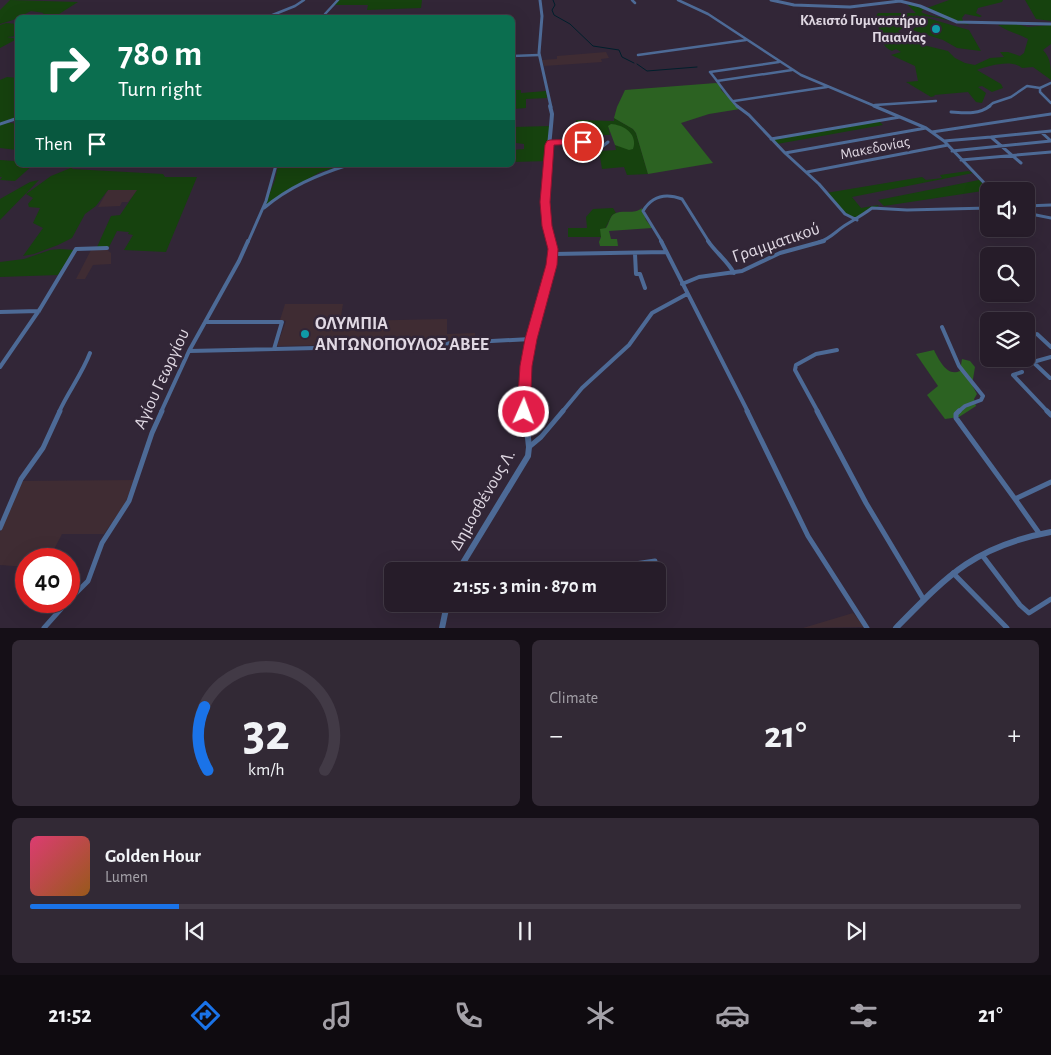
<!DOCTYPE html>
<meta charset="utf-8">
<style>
:root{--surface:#261c29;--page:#322935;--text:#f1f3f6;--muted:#a4a1a8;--line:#423a46;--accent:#1a73e8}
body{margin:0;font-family:"Alegreya Sans",sans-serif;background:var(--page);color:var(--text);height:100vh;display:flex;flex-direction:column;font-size:19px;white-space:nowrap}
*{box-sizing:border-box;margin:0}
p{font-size:16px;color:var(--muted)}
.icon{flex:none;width:28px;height:28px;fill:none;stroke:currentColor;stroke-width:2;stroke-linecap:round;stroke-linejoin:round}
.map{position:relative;height:628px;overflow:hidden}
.panel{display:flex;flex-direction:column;gap:12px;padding:12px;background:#150f17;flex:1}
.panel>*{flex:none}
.guide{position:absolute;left:15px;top:15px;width:500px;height:152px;border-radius:8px;box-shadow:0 5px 20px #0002,0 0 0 1px var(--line);background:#0b6e4f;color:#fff;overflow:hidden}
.controls{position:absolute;left:980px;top:182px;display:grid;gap:10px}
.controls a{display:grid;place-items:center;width:55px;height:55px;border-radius:8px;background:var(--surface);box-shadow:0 5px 20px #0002,0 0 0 1px var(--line);font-size:25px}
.speed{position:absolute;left:15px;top:548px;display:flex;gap:10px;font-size:25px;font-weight:700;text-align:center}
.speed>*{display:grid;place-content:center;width:65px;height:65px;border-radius:50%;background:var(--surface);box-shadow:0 5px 20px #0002,0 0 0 1px var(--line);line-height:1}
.speed .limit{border:8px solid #d22;background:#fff;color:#111}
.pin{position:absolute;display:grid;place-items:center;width:42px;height:42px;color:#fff;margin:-21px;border:2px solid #fff;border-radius:50%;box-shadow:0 1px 5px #0007}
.me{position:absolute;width:55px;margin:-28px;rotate:2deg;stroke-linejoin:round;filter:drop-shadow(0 0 4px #0008)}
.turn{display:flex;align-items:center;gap:18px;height:105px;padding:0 20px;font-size:22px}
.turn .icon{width:65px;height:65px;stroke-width:2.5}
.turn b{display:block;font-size:35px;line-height:42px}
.then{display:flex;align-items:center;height:48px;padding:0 20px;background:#0003;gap:10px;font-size:19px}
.big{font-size:38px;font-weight:700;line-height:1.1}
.panel .tile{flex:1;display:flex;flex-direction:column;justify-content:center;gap:8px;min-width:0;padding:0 18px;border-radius:8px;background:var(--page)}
.panel .dial{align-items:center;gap:0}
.dial svg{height:130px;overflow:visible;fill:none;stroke:var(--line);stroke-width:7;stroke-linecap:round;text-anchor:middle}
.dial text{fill:var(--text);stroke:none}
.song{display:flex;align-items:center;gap:15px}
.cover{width:60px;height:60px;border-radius:8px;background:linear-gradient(135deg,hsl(340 70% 55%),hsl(30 70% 35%))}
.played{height:5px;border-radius:2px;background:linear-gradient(90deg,var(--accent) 15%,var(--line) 15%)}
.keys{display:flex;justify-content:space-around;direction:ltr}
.heat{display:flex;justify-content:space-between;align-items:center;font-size:28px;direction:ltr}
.panel .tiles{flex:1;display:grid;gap:12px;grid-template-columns:1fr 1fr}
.tile:last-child{grid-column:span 2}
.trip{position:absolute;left:384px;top:562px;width:282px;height:50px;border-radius:8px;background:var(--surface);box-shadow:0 5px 20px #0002,0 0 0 1px var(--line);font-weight:700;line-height:50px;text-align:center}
.menu{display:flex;height:80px;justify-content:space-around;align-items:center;background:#0f0b10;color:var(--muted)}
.menu .icon{width:35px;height:35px}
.menu .current{color:var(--accent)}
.menu b{font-size:22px;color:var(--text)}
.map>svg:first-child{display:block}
.industrial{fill:#3f2c33}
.green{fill:#16420e}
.forest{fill:#2c6222}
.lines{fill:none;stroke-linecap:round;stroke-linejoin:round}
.stream{stroke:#001f2c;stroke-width:1}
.minor-far3{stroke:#4d6a96;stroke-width:2.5}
.minor-far2{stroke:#4d6a96;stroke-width:3}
.minor-far1{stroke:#4d6a96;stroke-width:4}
.minor{stroke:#4d6a96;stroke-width:5}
.tertiary-far3{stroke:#4d6a96;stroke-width:3}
.tertiary-far2{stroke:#4d6a96;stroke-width:4}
.tertiary-far1{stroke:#4d6a96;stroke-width:5}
.tertiary{stroke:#4d6a96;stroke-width:6}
.route{fill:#e11d48;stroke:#92132f}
.culture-dot{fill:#0f9aa8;stroke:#322637;stroke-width:2}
.labels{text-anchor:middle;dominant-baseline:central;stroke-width:5;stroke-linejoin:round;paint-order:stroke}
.far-poi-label{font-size:15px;font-weight:bold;fill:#e0d8e3;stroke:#322637;text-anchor:end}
.far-street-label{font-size:15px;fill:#e0d8e3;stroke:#322637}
.street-label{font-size:18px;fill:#e0d8e3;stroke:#322637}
.poi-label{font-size:18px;font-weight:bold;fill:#e0d8e3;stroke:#322637;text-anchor:start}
</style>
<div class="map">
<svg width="1051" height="628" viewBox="0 0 1051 628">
<rect width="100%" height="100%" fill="#322637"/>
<path class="industrial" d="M606,52l3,6 -8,1 1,3 -58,4 -2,-6 15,-1v-3z
M128,189l10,1 -10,12h-6l-2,4 -22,1 10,-17z
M106,249l5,4v11l-18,1 -8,14h-9l15,-29z
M285,304h58l-2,12h8v5l98,-2v15l28,-1v7l-35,3 -163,3 9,-25 -6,-1z
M134,480l-9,24 -21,30h-42l-13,25h-23v8l-26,-2v-33l21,-51z
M853,613l12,14 -62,1z"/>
<path class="green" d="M10,0l68,2 -22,14 -19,1 7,-4 -13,-2 -18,9 -13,4v-14z
M339,0h83l-1,8 -54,2 1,-5h-34z
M949,0h54l-1,2 -24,6 -2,5 6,3 -2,1 -15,-3 -3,4 1,3h-7l-29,-13z
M1025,0h26v21l-15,-2z
M906,3l18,6 -3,3c13,7 36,5 48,13 -17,-3 -54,-17 -65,-2l1,4 -7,4 17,12 33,8 7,7 10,5 10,2 15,-7 14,-1 -4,-5h8l12,4 4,-3 4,-14c-11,-6 -20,-7 -30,-14l18,-1 12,3 23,-2v19l-8,6c8,8 8,19 8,30l-18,-13 -11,1c-11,-9 -33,-2 -45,2l24,14 2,4 -11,4 -10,-6 -4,1 8,6 -4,10 -6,-1 -8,-10 -34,3 1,1 -4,1 -25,-15 12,-1 -3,-15 -24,-11 10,-3 -5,-3 -4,2c-11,-5 -14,-16 -13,-28h-8l7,-10h38z
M927,18l42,12 12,21 -24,-3 -14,-8 -31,-10z
M6,23l11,1v12l-10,1 10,2 -17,9v-23z
M7,77l10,1v39l-13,5 13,2v26l-17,-2v-68z
M512,90h9v3l25,-2 1,7 -21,1v9l-13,1z
M614,118l19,11 3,4 12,41 -21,1 -3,-8 -22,2 -3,-18 17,-1 -1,-5 4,2 -11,-20 2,8h-12l-3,-11h-18l-1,-4 38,1z
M879,121l4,4 -106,19 -4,-5z
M550,126l-2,35 -35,1 -1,-12 12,-1v-5l-8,-1 -2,-16z
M17,159l1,6h15l-18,16 -15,-1 2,-3h-2v-17l15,1z
M278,165h65l-23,7 -55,33 10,-25z
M73,167l-1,2 91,5 2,3h32l-31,75 -42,-2 9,-15 -5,-1 1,-2 -12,-1 -8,16h-12l14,-31 9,-1 17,-25h-29l-12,16 -11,8 -13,24 -14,7 -24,9 -11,2 20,-28 -10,-5 7,-15 -11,-1 -1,-3 5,-6 -7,-4 25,-18z
M968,171l5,2 -121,24 9,11 17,-3 1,1 -13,4 -9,8 -11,-4 -20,-21 96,-16 4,3 16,-2 -2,-3z
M39,180l-39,40v-21l30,-17z
M979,180l10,10 -105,16 -6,-6z
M613,208l3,5 -4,2 -11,22h-33v-9h19l-1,-11 7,-8z
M60,249l14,1 -16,25 -58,2v-15l24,-3 26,-9z"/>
<path class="forest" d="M716,83l4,2 1,5 19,19 -31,5 -28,9 32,40 -65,11 -12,-41 -3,-4 -19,-11 3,-11 8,-17z
M611,124c14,1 27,11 22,25l-4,1 -14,-5 -7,-19z
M642,208l4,12 6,8 -43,3 2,8h6l1,7h-18l-1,-4 2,-5 -1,-8 6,-1c3,-4 4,-12 8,-14 9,-5 20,1 28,-6z
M934,350c5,10 13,27 26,21l2,-12 8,2 5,6 -3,18 5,9 -3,5 2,7 -17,11 -14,2 -18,-24 11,-9 -22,-32z"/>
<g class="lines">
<path class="stream" d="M553,0l2,5 -3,5 2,5 16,9 23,22 26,4 3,7 12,6
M637,64l10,7 50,-4"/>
<path class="minor-far3" d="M632,0l3,3
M678,0l30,14 93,61 76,32
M265,18l30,-12 9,-6
M324,18l1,-4 13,-14
M638,55l108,-15
M512,56l27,-1
M717,81l75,-11
M1051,83l-11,5v4l11,11
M734,101l93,-14
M875,105l61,-4
M738,107c-11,-11 -18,-23 -28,-35l69,-10
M988,107l5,-4 18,-6 16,-11 13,2"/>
<path class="minor-far2" d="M737,106l12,9 36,38 34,31 26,30 12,6
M874,106l52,22 18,13 48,50
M951,112c14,1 27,3 39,-6
M0,124l18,-6
M932,132l119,-18
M1041,132l10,9
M991,137l60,-6
M771,139l129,-22
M944,141l47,-4 30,26
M550,143l33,-1 20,4 5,-4
M952,151l99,-10
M785,153l141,-25
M961,160l90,-8
M807,172l141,-27
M1026,206l25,-1
M264,208c25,-21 53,-33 84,-43
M1026,213l25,5
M248,242l18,-41 10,-36
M662,242l-19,-31c9,-15 23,-18 39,-12l27,43
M819,242c11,-3 16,-10 25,-16 9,-6 19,-11 28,-18l35,2 82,-2"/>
<path class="minor-far1" d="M661,241l87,171
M708,241c8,12 19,19 26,32
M553,254l113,-2
M635,254l1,20h4l5,14
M682,284l17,-7 43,-6 38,-18 44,-12
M0,312l39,-1
M205,322h77l-8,27
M942,327l17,39 24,30 -2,4 -16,6 -7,6
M1037,334l14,13
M189,351l210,-5 132,-7
M0,367l40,-58 36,-60 31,-1
M1022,372l-9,3 35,37
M1050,378l-17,-16 18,-5
M59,412c9,-20 23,-38 31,-59
M161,412l28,-61 50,-90 9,-20
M562,412l20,-24 47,-43 23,-32 35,-19
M818,412l-23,-42 1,-5 20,-11 21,-4"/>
<path class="minor" d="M747,411l61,125 59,92
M817,411l49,92 58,97
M959,411l-3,3v4l59,81
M1047,411l4,4
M529,447l12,-10 22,-26
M0,528l21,-49 22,-31 17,-37
M1039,533l-24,-34 36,-17
M982,555l38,50 9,8 22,-14
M602,571l13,-4 40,-6
M953,573l54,55
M69,600l19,-19 14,-38 27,-42 23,-68 10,-22
M445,611l52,-7
M44,628l24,-27"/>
<path class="tertiary-far3" d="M540,0l2,16 -3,37 12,54
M771,0l23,5 56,2 50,-6 20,5 37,16 94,2"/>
<path class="tertiary-far2" d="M550,106l2,8c-3,42 -12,86 -1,128"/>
<path class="tertiary-far1" d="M525,412c-5,-36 6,-72 15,-107 6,-20 16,-44 11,-64"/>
<path class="tertiary" d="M458,571l70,-115 1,-9 -4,-36
M442,628l5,-24
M896,628c52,-53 79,-82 155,-96"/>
</g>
<path class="route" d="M583,139l3,1v4l-32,1 -4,57 2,24 6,23 -1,16 -20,74 -5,27 -2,46 -2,4 -4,1 -5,-1 -2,-4 3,-46 5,-27 21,-74 2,-16 -6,-23 -2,-24 5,-57 2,-4 3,-1z"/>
<g class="culture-dot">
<circle cx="936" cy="29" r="5"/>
<circle cx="305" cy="334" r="5"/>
</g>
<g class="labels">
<g class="far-poi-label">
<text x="926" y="20">Κλειστό Γυμναστήριο<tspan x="926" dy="17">Παιανίας</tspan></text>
</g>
<g class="far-street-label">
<text transform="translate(875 148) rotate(-11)">Μακεδονίας</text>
</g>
<g class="street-label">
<text transform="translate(776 243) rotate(-19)">Γραμματικού</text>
<text transform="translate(162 379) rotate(-65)">Αγίου Γεωργίου</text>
<text transform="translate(483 500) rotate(-60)">Δημοσθένους Λ.</text>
</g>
<g class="poi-label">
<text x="315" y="324">ΟΛΥΜΠΙΑ<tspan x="315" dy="21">ΑΝΤΩΝΟΠΟΥΛΟΣ ΑΒΕΕ</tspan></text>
</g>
</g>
</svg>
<div class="controls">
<a><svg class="icon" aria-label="sound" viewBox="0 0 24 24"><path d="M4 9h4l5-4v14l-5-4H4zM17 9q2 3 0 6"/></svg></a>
<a><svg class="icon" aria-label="search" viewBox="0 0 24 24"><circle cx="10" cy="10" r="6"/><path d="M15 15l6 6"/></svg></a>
<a><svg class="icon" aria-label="layers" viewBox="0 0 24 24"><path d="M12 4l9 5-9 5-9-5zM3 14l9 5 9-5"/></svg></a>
</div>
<div class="speed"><div class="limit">40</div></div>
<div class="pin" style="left:583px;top:142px;background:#d93025"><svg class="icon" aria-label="arrive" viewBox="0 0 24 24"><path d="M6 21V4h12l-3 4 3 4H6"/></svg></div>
<svg class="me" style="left:524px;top:412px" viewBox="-20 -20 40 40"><circle r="17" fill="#e11d48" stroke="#fff" stroke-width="3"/><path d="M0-11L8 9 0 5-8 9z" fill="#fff"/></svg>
<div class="trip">21:55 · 3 min · 870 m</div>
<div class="guide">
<div class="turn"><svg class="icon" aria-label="right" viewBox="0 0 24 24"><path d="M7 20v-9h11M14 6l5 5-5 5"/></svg><div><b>780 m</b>Turn right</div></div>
<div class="then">Then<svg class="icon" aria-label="arrive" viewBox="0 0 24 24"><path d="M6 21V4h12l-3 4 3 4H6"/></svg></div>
</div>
</div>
<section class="panel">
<div class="tiles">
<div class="tile dial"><svg viewBox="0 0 100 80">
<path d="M14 69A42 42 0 1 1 86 69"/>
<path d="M14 69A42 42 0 0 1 12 30" stroke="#1a73e8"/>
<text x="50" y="56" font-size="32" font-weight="700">32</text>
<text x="50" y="72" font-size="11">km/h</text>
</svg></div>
<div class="tile"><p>Climate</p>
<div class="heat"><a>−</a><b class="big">21°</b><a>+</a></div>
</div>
<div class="tile">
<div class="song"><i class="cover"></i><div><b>Golden Hour</b><p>Lumen</p></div></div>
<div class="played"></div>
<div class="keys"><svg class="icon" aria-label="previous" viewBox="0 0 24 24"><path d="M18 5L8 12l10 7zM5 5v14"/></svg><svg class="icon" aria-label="pause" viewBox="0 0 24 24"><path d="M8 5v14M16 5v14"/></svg><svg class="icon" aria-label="next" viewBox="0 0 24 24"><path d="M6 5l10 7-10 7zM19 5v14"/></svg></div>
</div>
</div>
</section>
<nav class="menu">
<b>21:52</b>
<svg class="icon current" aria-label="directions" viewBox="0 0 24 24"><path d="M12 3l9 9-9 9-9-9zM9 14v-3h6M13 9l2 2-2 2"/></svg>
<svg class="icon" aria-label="music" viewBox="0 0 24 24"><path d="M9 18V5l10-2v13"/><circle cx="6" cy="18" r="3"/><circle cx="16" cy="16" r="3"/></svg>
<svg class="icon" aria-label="phone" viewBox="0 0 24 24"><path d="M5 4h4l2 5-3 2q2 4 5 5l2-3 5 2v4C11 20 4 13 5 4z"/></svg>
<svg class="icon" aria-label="climate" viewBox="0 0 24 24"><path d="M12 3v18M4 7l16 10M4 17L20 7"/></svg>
<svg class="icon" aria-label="car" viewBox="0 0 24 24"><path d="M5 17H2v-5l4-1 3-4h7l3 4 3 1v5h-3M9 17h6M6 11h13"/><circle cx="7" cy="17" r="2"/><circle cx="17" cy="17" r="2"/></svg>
<svg class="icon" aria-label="filters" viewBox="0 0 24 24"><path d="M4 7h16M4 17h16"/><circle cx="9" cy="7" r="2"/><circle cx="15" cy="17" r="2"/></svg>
<b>21°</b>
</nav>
